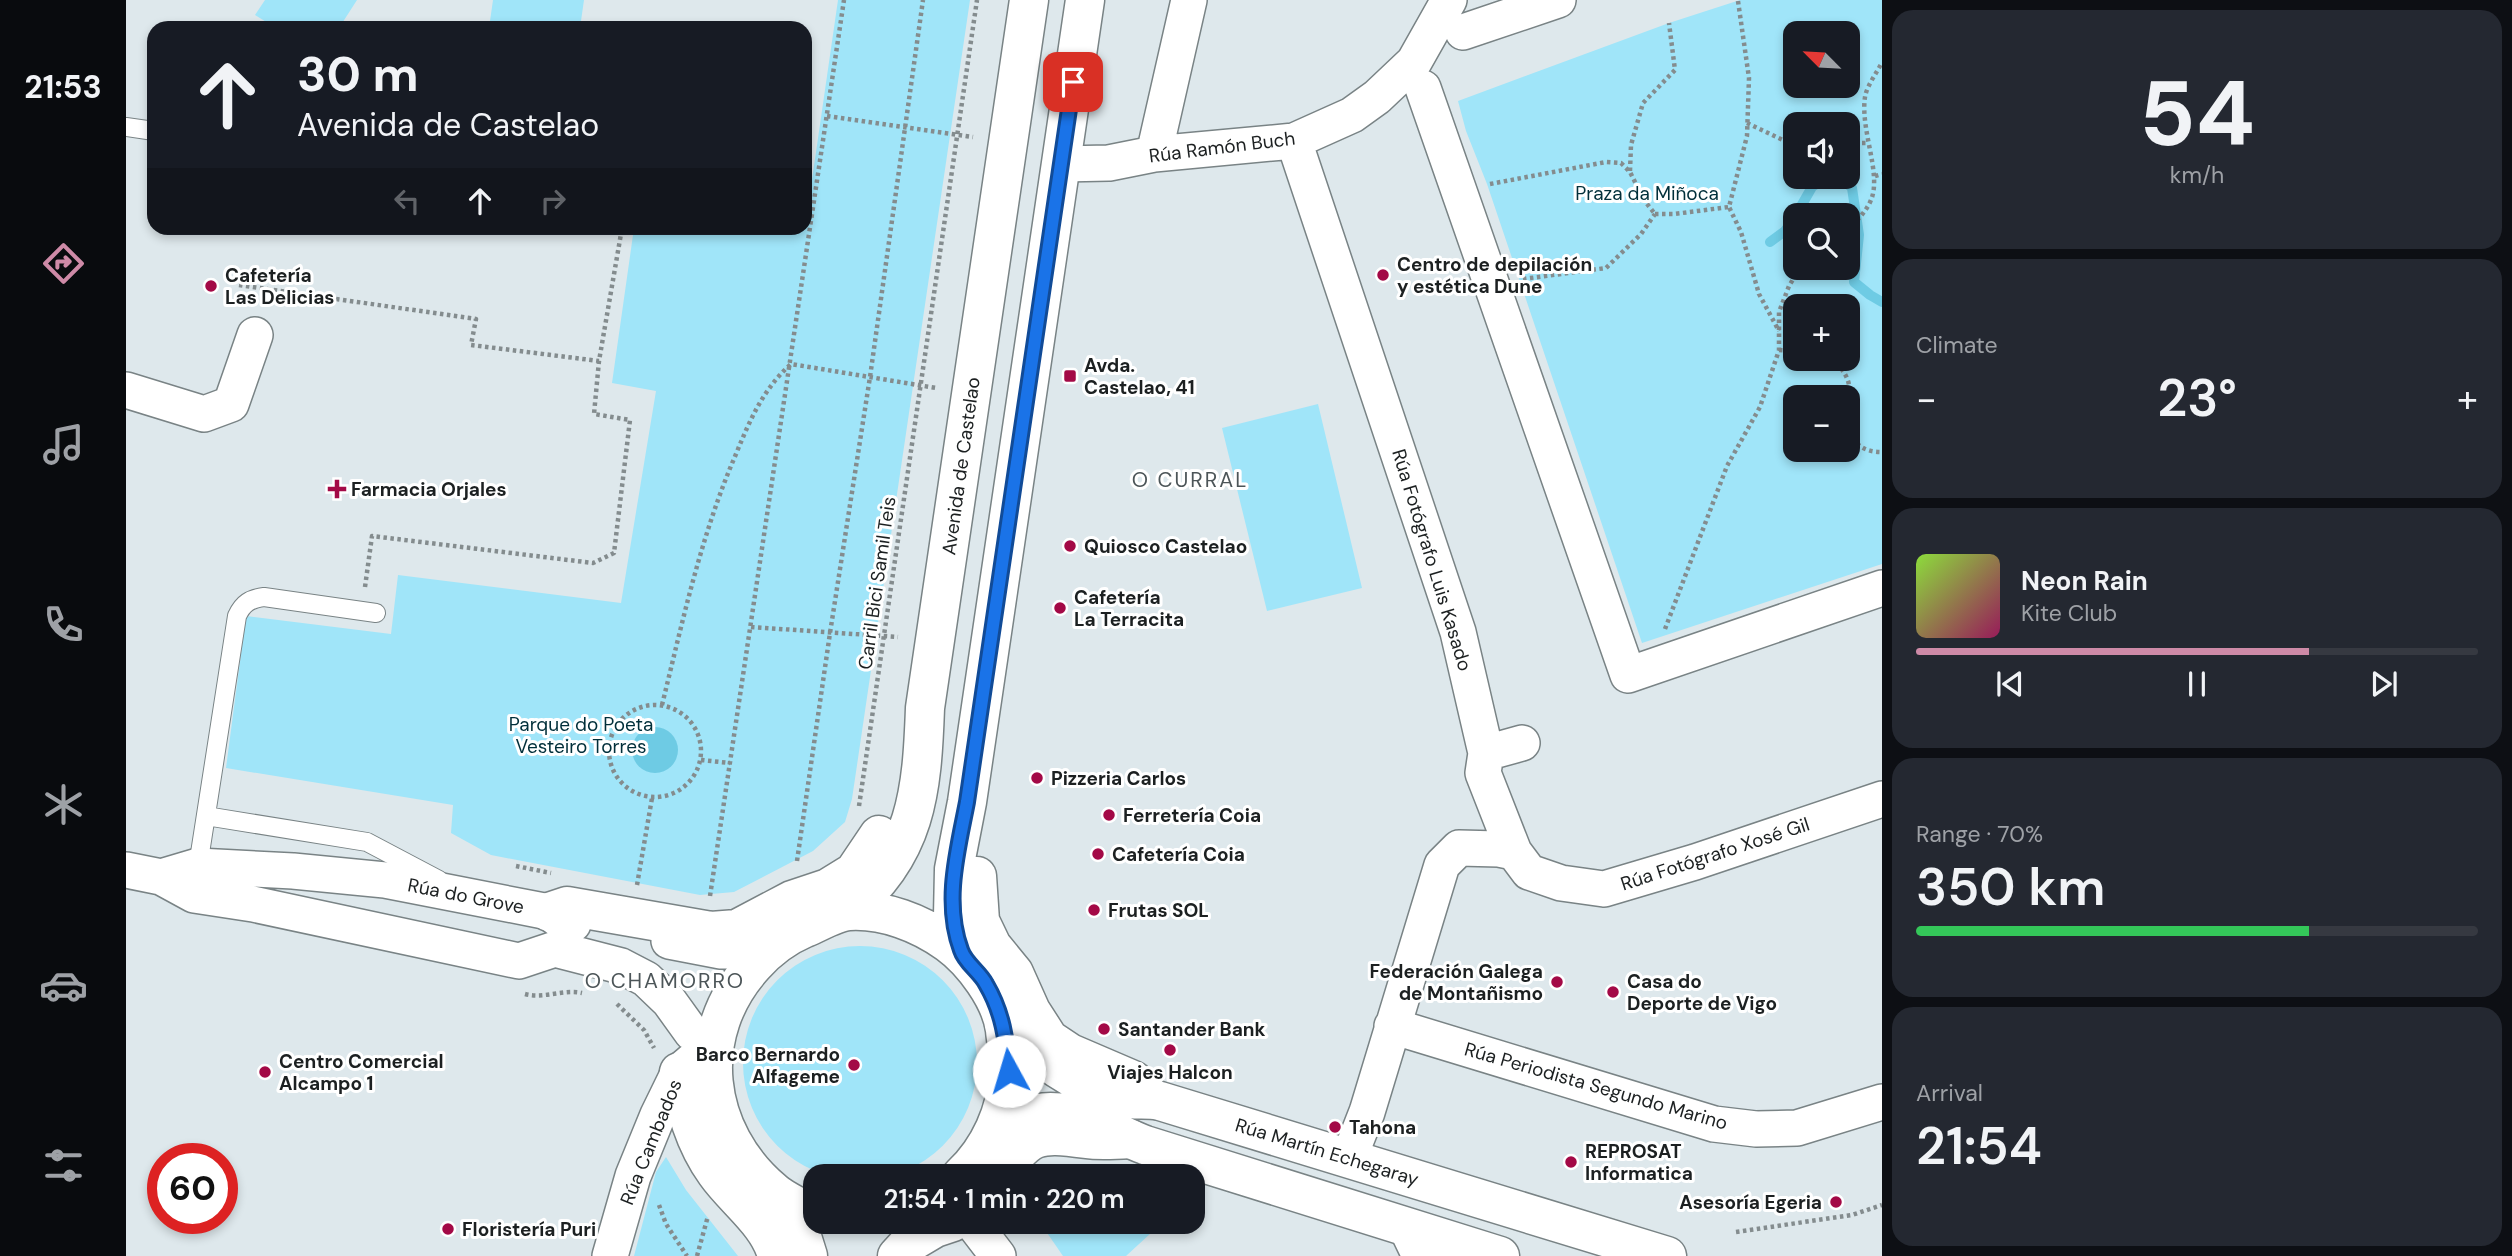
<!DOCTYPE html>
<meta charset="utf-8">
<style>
:root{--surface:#171b24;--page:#242831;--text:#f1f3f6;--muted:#9ea1a6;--line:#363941;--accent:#ce8aa7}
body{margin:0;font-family:"DM Sans",sans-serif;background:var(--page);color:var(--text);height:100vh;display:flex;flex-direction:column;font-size:26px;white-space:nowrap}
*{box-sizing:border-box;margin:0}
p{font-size:23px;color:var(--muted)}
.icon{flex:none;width:38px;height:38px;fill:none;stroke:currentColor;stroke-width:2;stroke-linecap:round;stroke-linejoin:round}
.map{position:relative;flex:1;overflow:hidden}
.side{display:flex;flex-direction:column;gap:10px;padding:10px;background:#0d0f14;width:630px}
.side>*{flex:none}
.hud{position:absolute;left:21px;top:21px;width:665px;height:214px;border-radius:21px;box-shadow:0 4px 10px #0003;background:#171b24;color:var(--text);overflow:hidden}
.needle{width:46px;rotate:294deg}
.buttons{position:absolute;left:1657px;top:21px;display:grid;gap:14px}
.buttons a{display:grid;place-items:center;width:77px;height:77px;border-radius:14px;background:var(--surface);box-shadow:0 4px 10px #0003;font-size:35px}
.speed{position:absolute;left:21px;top:1143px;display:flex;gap:14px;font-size:35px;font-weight:700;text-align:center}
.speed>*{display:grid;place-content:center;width:91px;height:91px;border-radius:50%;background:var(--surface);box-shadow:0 4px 10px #0003;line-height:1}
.speed .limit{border:10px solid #d22;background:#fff;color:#111}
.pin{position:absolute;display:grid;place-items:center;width:60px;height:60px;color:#fff;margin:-30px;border-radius:14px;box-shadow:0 4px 10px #0006}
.me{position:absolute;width:77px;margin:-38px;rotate:354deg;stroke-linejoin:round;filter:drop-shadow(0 0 5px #0008)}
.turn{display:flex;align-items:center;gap:24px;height:147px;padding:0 35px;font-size:32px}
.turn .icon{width:91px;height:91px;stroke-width:2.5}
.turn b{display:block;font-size:49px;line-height:60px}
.lanes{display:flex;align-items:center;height:66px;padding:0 35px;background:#0003;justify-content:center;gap:35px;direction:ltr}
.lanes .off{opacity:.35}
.big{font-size:52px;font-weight:600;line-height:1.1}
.side .widget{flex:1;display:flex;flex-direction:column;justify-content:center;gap:10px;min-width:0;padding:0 24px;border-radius:21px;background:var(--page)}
.side .dial{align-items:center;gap:0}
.dial b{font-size:91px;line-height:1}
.song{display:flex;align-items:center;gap:21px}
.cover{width:84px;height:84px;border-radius:10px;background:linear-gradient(135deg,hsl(90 70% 55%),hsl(330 70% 35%))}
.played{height:7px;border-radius:4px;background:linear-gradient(90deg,var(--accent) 70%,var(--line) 70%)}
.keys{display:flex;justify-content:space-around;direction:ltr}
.heat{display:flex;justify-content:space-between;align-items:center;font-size:38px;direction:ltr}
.charge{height:10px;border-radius:5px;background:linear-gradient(90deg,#34c759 70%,var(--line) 0)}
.trip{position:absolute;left:677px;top:1164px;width:402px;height:70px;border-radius:21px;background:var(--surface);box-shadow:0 4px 10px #0003;font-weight:600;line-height:70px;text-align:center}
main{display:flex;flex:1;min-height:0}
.dock{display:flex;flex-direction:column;width:126px;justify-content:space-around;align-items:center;background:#090b0e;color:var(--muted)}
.dock .icon{width:49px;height:49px}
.dock .on{color:var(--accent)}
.dock b{font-size:32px;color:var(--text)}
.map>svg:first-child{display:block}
.green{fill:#a0e5f9;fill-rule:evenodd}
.water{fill:#6ecbe4}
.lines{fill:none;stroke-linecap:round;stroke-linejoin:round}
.stream{stroke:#6ecbe4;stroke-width:10}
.lane-casing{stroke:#798385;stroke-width:20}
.street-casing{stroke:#798385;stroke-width:38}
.secondary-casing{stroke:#798385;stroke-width:41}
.primary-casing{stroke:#798385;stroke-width:41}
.path{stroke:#848c8e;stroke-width:4.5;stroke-dasharray:3.5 3.5;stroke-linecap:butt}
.lane{stroke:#fff;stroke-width:18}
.street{stroke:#fff;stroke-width:35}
.secondary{stroke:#fff;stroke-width:38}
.primary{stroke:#fff;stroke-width:38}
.route-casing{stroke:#114b97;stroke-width:18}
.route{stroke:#1a73e8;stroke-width:12}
.poi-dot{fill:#a30946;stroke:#fff;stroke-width:2.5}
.labels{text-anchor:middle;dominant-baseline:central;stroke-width:6;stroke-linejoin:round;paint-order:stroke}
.street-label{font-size:19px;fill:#1c2021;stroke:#fff}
.park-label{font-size:19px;fill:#012f3a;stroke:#fff}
.poi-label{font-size:19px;font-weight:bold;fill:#1c2021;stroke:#fff;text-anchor:start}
.neighbourhood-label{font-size:21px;letter-spacing:2px;fill:#4c5558;stroke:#fff}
</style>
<main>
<nav class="dock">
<b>21:53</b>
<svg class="icon on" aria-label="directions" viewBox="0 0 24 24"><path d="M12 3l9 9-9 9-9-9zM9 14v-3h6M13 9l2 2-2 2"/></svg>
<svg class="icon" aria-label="music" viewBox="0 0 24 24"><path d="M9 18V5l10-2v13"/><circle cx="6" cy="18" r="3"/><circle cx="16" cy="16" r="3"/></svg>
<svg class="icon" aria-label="phone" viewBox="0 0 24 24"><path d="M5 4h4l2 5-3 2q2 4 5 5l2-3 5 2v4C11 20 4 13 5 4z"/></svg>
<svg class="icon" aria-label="climate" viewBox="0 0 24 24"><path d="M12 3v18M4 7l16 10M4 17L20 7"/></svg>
<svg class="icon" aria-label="car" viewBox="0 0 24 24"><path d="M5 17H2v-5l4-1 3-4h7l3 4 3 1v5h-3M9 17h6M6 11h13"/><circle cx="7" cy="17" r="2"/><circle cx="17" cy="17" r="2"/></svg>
<svg class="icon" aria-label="filters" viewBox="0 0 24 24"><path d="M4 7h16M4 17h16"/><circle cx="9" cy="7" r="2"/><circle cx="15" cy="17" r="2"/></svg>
</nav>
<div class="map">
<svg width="1756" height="1256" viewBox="0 0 1756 1256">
<rect width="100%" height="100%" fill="#dee8ec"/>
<path class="green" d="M139,0h92l-18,28h-63l-21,-13z
M367,0h91l-4,28h-91z
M712,0h132l-118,799 -7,23 -32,29 -79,41 -34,3 -209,-40 -40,-22 2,-28 -227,-37 20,-152 145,18 7,-59 223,28 35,-212 -44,-8 22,-155h171z
M1614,0h142v564l-240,79 -155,-459 -21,-53 -8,-30 211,-78zM1670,33h52v53h-52zM1670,124h52v53h-52zM1670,215h52v53h-52zM1670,306h52v53h-52zM1670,397h52v53h-52z
M1192,404l44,184 -95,23 -45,-183z
M617 1063a117 117 0 1 1 234 0a117 117 0 1 1-234 0Z
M540,1157l20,33 52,66h-104l22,-84z
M940,1166l35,10h-43z
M917,1222h120l-37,34h-63l-20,-29z"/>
<path class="water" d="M506 750a23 23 0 1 1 46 0a23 23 0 1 1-46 0Z"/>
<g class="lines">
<path class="stream" d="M1715,177l11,11 7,47 -5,47 16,13 12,7
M1670,215l16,-28 14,-10
M1644,242l15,-11 11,-15"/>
<g class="lane-casing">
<path id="lane" d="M0,127l28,4
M80,816l161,26 72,38
M72,866l39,-250c6,-13 13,-17 27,-19l112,16"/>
</g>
<g class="street-casing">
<path id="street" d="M1337,32l95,-32
M1297,88l205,587 254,-87
M1168,141l164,491 28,121 -3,20 31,79 15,20 32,11 43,6 91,-27 187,-63
M1028,154l35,-154
M935,164l48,-1 45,-9 140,-13 58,-26 25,-18 37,-35 35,-62
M0,390l78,24 27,-10 24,-69
M1360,753l36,-10
M0,870l35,7 33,18 59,9 266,57 36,-12 66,17 25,13 23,22 23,32 21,10 -34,29 -21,43 -25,61 -23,80
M35,877l37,-11 95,5 92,9 164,32 14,11 10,1
M543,941l52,10h46
M1266,1026l322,98 42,5 41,-1 85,-26
M1223,1158l18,-46 75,-247 17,-17 40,1 15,3
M846,1222l26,34
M1280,1227l14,29"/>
</g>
<g class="secondary-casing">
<path id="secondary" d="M878,1023c34,34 70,63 118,75 13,3 26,0 38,3l507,155
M861,1145c9,-8 19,-18 29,-24 46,-25 89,9 129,24l355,111"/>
</g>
<g class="primary-casing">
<path id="primary" d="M851,876l3,45 12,25 22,27 17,38 18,28 21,14 63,27 19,18
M721,911c70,-56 75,-120 78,-203l104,-708
M423,912l18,-6 144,25 26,-2 55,-29 36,-12 26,-16 25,-37
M835,952l-8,-36 1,-47 13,-67 118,-802
M553,1072c6,37 15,70 37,101 19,27 53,50 61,83
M874,1176c28,-42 37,-44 86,-37 14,2 29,1 44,0
M651,1197l21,27 10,32
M690,1214l-7,-1c-11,-7 -26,-13 -36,-22 -70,-59 -82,-157 -19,-226 14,-16 30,-28 51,-37 13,-5 30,-16 44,-17 35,-2 71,12 99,32 25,18 53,56 57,87 1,13 5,29 4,42 -3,39 -19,77 -48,104
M771,1256l11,-12 27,-16 18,-6"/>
</g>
<path class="path" d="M1612,1l11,77 -2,58 -18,71 12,25 18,62 20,37
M701,116l146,21
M1621,123l38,18 11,1
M1722,143h19
M1504,171l1,-26 12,-42 32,-33 -6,-47
M1749,176l7,-2
M1364,184l116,-22 15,1 9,9 14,28 11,14
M1529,214h19l55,-7
M1722,231c8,-10 18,-19 23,-31 11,-26 -11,-70 -6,-103 2,-12 12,-24 17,-35
M1397,279l83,-11 35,-34 14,-20
M113,285l237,34 -5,26 128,16
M1653,350l17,1
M1705,359c14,11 22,24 17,42
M1722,433c9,13 17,19 34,19
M239,587l7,-51 221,27 21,-10 16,-133 -36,-6 5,-53 23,-133
M625,627l147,10
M1539,629l62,-163 33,-59 19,-57v-38l10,-26 11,-18
M483 751a46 46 0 1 1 92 0a46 46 0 1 1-92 0Z
M536,705c21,-85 39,-170 74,-251 14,-34 27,-65 55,-90l145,24
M575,760l29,3
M733,806l118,-806
M671,861l33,-228 40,-256 53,-377
M390,866l35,7
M511,885l15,-87
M584,896l134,-896
M399,994c19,5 38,-5 57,-1
M491,1004l27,26 10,18
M533,1205l7,19 21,32
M1610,1232l116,-17 30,-10
M571,1256l11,-40"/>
<use href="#lane" class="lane"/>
<use href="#street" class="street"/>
<use href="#secondary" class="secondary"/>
<use href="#primary" class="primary"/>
</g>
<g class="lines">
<g class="route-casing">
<path id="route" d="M883,1071c-3,-32 -6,-58 -23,-87 -6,-12 -21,-21 -25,-34 -18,-48 -3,-101 6,-148l106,-720"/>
</g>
<use href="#route" class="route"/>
</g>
<g class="poi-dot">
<circle cx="1257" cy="275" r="7"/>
<circle cx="85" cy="286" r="7"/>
<rect x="937" y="369" width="14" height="14" rx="3.5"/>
<path d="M207.5 478.5h7v7h7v7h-7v7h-7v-7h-7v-7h7z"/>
<circle cx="944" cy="546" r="7"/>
<circle cx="934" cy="608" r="7"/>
<circle cx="911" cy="778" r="7"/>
<circle cx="983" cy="815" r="7"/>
<circle cx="972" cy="854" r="7"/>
<circle cx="968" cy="910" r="7"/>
<circle cx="1431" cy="982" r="7"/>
<circle cx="1487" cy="992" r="7"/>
<circle cx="978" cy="1029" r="7"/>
<circle cx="1044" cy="1050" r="7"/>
<circle cx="728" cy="1065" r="7"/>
<circle cx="139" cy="1072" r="7"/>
<circle cx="1209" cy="1127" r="7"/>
<circle cx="1445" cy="1162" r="7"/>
<circle cx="1710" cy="1202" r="7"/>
<circle cx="322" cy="1229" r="7"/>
</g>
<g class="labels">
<g class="street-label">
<text transform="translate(1096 147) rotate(-7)">Rúa Ramón Buch</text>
<text transform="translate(835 466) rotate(-82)">Avenida de Castelao</text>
<text transform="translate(1306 560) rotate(73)">Rúa Fotógrafo Luis Kasado</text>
<text transform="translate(751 583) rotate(-82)">Carril Bici Samil Teis</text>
<text transform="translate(1589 854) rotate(-18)">Rúa Fotógrafo Xosé Gil</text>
<text transform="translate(340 896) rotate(11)">Rúa do Grove</text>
<text transform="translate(1470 1086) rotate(16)">Rúa Periodista Segundo Marino</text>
<text transform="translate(525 1142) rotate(-68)">Rúa Cambados</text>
<text transform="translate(1201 1152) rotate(17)">Rúa Martín Echegaray</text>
</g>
<g class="park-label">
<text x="1521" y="193">Praza da Miñoca</text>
<text x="455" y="724">Parque do Poeta<tspan x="455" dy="22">Vesteiro Torres</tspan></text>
</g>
<g class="poi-label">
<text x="1271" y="264">Centro de depilación<tspan x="1271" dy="22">y estética Dune</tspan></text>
<text x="99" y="275">Cafetería<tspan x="99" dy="22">Las Delicias</tspan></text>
<text x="958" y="365">Avda.<tspan x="958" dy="22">Castelao, 41</tspan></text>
<text x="225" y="489">Farmacia Orjales</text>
<text x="958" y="546">Quiosco Castelao</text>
<text x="948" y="597">Cafetería<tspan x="948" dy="22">La Terracita</tspan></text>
<text x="925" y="778">Pizzeria Carlos</text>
<text x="997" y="815">Ferretería Coia</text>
<text x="986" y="854">Cafetería Coia</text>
<text x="982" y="910">Frutas SOL</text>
<text x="1417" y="971" text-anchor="end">Federación Galega<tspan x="1417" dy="22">de Montañismo</tspan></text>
<text x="1501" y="981">Casa do<tspan x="1501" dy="22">Deporte de Vigo</tspan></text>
<text x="992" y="1029">Santander Bank</text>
<text x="714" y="1054" text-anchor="end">Barco Bernardo<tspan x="714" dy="22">Alfageme</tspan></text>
<text x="153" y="1061">Centro Comercial<tspan x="153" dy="22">Alcampo 1</tspan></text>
<text x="1044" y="1072" text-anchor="middle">Viajes Halcon</text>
<text x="1223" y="1127">Tahona</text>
<text x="1459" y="1151">REPROSAT<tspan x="1459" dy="22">Informatica</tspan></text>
<text x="1696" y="1202" text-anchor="end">Asesoría Egeria</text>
<text x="336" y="1229">Floristería Puri</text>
</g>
<g class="neighbourhood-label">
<text x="1064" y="480">O CURRAL</text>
<text x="539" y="981">O CHAMORRO</text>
</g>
</g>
</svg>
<div class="buttons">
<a><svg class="needle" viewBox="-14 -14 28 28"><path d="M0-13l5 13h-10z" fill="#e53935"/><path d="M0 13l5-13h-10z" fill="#9ea1a6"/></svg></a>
<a><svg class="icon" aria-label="sound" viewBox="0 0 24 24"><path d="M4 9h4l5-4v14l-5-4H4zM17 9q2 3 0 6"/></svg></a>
<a><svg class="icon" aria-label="search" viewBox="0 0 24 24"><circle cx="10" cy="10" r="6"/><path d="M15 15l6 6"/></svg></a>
<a>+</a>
<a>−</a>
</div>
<div class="speed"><div class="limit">60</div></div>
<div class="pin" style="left:947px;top:82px;background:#d93025"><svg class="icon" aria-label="arrive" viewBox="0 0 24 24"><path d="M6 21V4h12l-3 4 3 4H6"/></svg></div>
<svg class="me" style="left:883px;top:1071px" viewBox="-20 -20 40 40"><circle r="19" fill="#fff"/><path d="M0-13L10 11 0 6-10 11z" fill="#1a73e8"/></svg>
<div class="trip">21:54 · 1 min · 220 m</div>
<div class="hud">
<div class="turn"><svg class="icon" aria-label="ahead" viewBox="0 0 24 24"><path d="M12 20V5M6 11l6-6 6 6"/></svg><div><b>30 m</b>Avenida de Castelao</div></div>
<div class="lanes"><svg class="icon off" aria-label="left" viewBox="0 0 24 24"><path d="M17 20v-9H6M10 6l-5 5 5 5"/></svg><svg class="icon" aria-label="ahead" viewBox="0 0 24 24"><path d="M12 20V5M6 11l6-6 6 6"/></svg><svg class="icon off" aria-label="right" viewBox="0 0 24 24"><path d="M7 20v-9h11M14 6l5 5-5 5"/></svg></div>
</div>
</div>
<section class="side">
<div class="widget dial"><b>54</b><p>km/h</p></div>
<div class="widget"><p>Climate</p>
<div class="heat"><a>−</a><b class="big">23°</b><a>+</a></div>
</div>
<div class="widget">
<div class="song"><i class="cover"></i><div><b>Neon Rain</b><p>Kite Club</p></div></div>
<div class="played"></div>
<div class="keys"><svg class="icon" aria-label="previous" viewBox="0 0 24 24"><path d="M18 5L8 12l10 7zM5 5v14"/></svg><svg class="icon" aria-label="pause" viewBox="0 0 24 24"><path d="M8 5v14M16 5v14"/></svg><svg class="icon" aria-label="next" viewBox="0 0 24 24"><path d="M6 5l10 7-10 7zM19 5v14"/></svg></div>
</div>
<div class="widget"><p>Range · 70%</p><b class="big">350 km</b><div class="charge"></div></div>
<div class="widget"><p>Arrival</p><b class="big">21:54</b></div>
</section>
</main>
